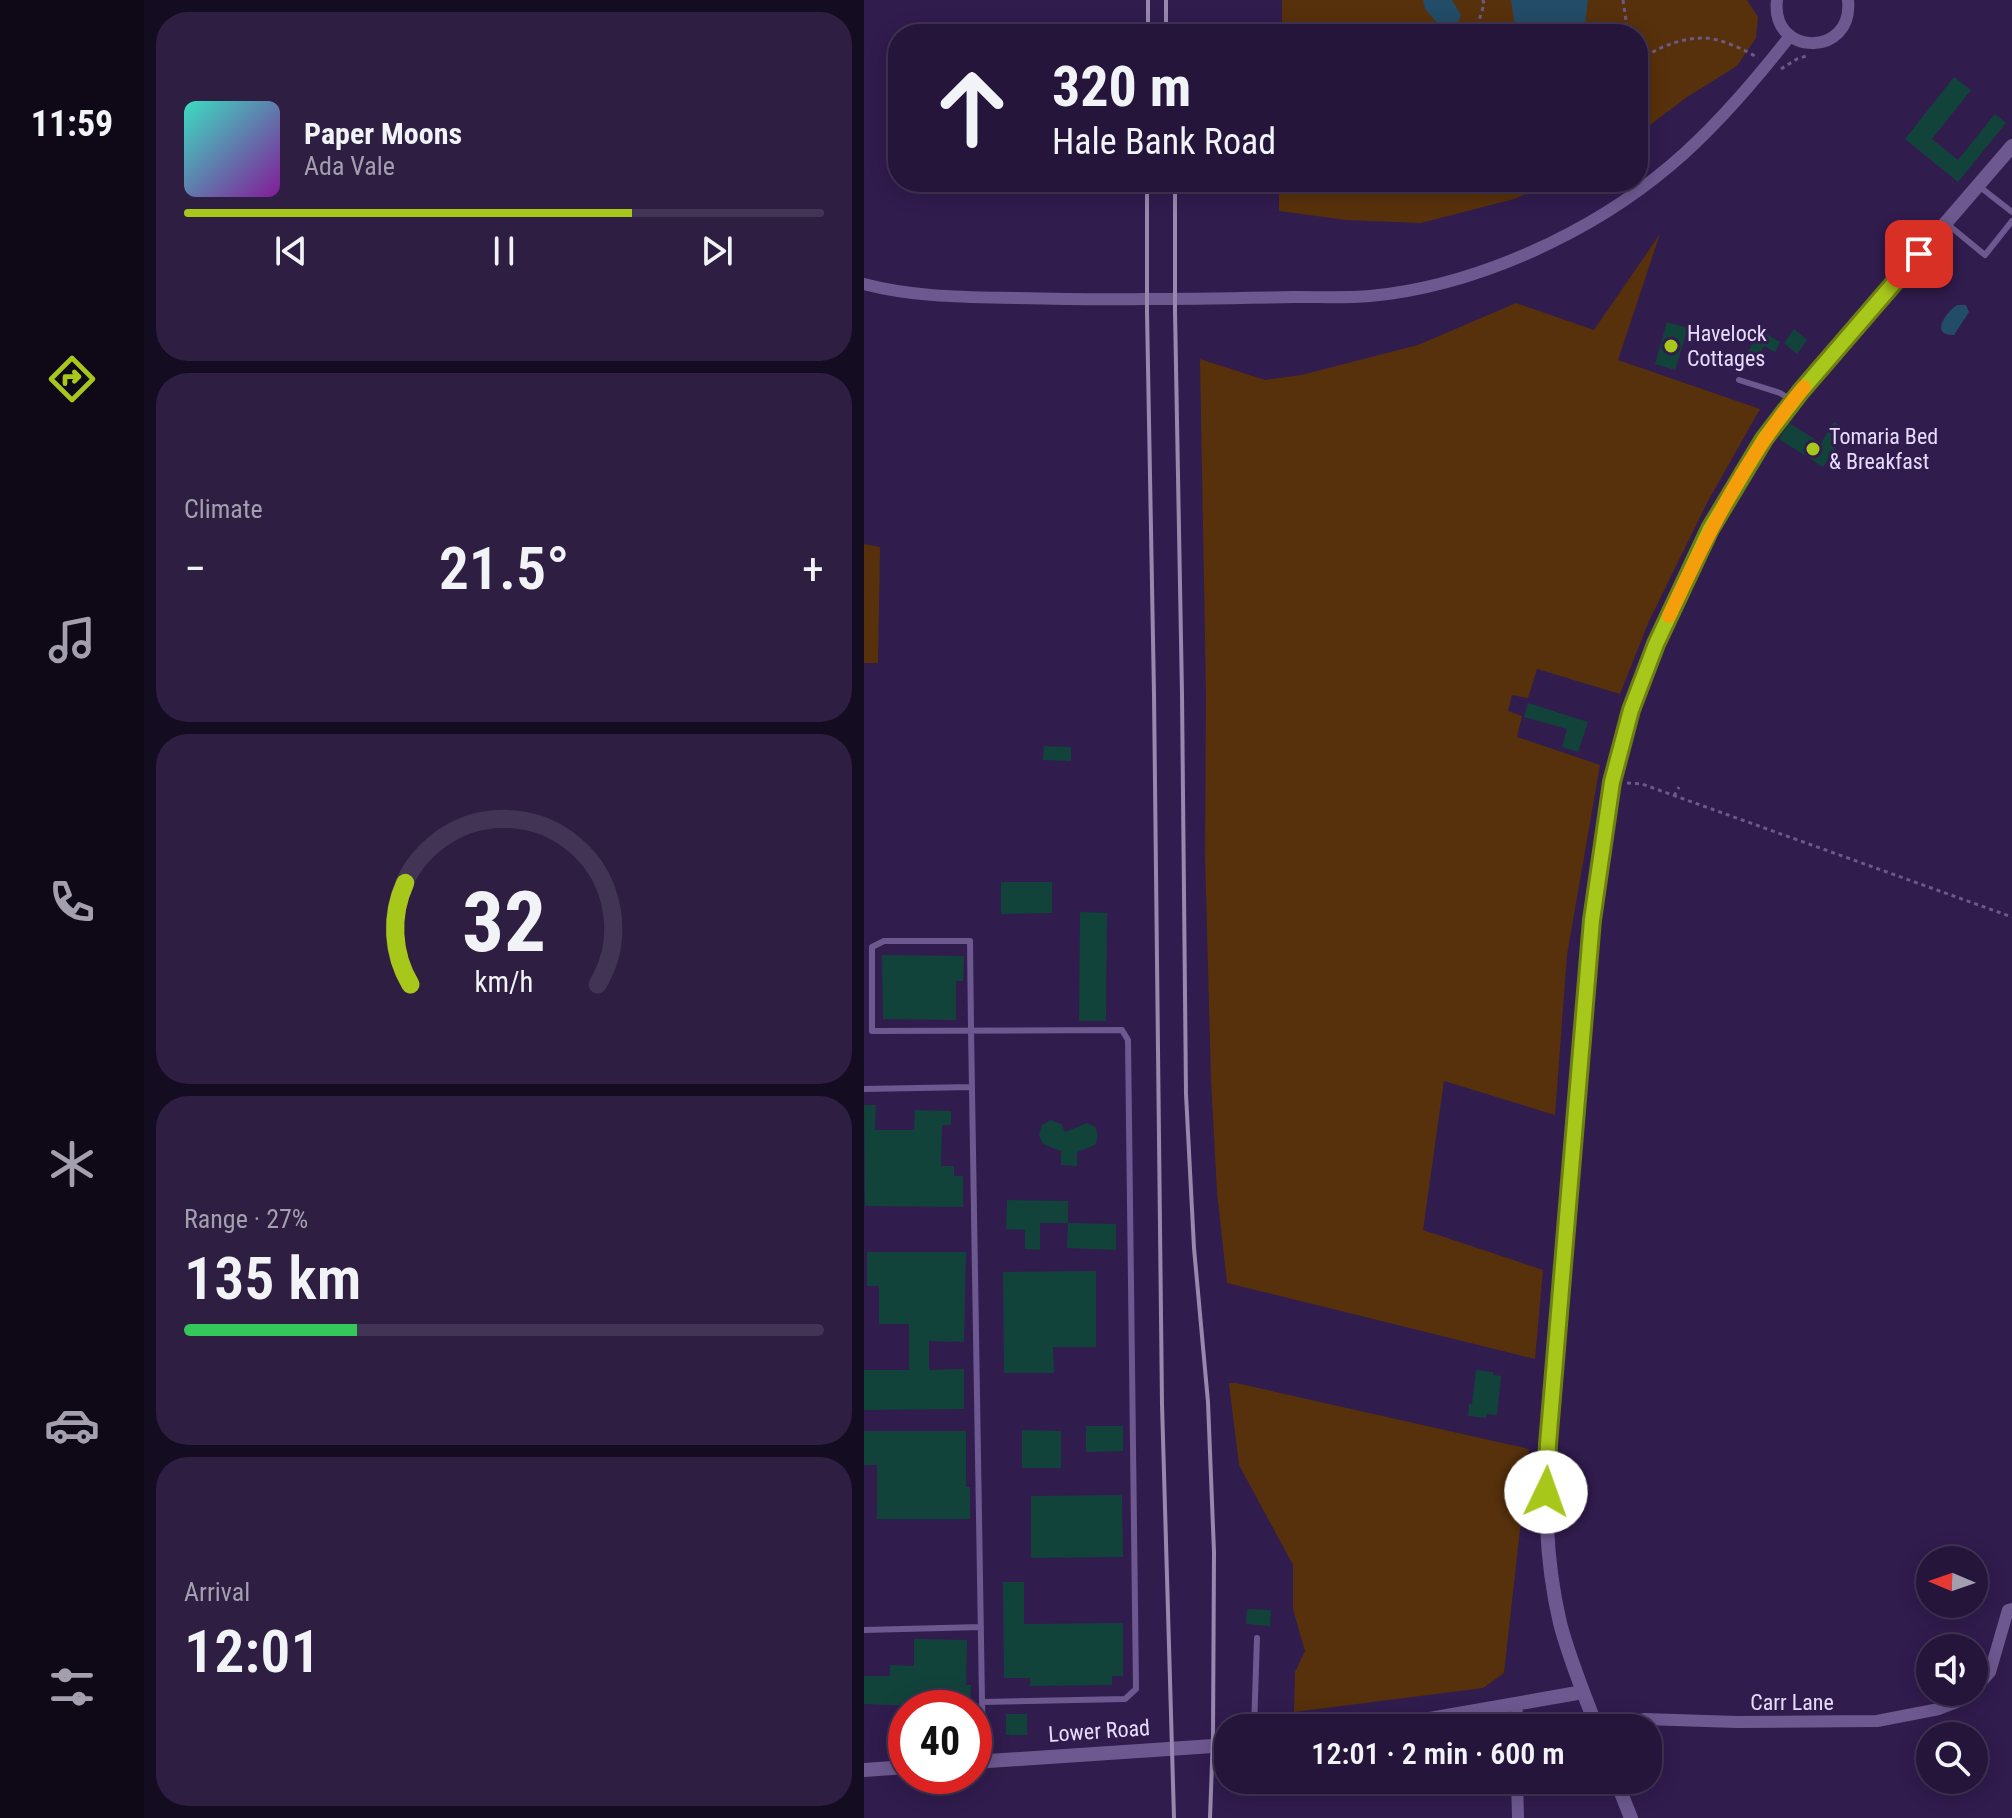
<!DOCTYPE html>
<meta charset="utf-8">
<style>
:root{--surface:#25153a;--page:#2d1e42;--text:#f1f3f6;--muted:#a39faf;--line:#423454;--accent:#a8c71b}
body{margin:0;font-family:"Roboto Condensed",sans-serif;background:var(--page);color:var(--text);height:100vh;display:flex;flex-direction:column;font-size:30px;white-space:nowrap}
*{box-sizing:border-box;margin:0}
p{font-size:26px;color:var(--muted)}
.icon{flex:none;width:44px;height:44px;fill:none;stroke:currentColor;stroke-width:2;stroke-linecap:round;stroke-linejoin:round}
.map{position:relative;flex:1;overflow:hidden}
.side{display:flex;flex-direction:column;gap:12px;padding:12px;background:#140c20;width:720px}
.side>*{flex:none}
.hud{position:absolute;left:24px;top:24px;width:760px;height:168px;border-radius:32px;box-shadow:0 4px 20px #0003,0 0 0 2px var(--line);background:#25153a;color:var(--text);overflow:hidden}
.needle{width:52px;rotate:272deg}
.buttons{position:absolute;left:1052px;top:1546px;display:grid;gap:16px}
.buttons a{display:grid;place-items:center;width:72px;height:72px;border-radius:50%;background:var(--surface);box-shadow:0 4px 20px #0003,0 0 0 2px var(--line);font-size:40px}
.speed{position:absolute;left:24px;top:1690px;display:flex;gap:16px;font-size:40px;font-weight:700;text-align:center}
.speed>*{display:grid;place-content:center;width:104px;height:104px;border-radius:50%;background:var(--surface);box-shadow:0 4px 20px #0003,0 0 0 2px var(--line);line-height:1}
.speed .limit{border:12px solid #d22;background:#fff;color:#111}
.pin{position:absolute;display:grid;place-items:center;width:68px;height:68px;color:#fff;margin:-34px;border-radius:16px;box-shadow:0 4px 12px #0006}
.me{position:absolute;width:88px;margin:-44px;rotate:3deg;stroke-linejoin:round;filter:drop-shadow(0 0 6px #0008)}
.turn{display:flex;align-items:center;gap:28px;height:168px;padding:0 32px;font-size:36px}
.turn .icon{width:104px;height:104px;stroke-width:2.5}
.turn b{display:block;font-size:56px;line-height:68px}
.big{font-size:60px;font-weight:600;line-height:1.1}
.side .tile{flex:1;display:flex;flex-direction:column;justify-content:center;gap:12px;min-width:0;padding:0 28px;border-radius:32px;background:var(--page)}
.side .dial{align-items:center;gap:0}
.dial svg{height:208px;overflow:visible;fill:none;stroke:var(--line);stroke-width:7;stroke-linecap:round;text-anchor:middle}
.dial text{fill:var(--text);stroke:none}
.song{display:flex;align-items:center;gap:24px}
.cover{width:96px;height:96px;border-radius:12px;background:linear-gradient(135deg,hsl(170 70% 55%),hsl(290 70% 35%))}
.played{height:8px;border-radius:4px;background:linear-gradient(90deg,var(--accent) 70%,var(--line) 70%)}
.keys{display:flex;justify-content:space-around;direction:ltr}
.heat{display:flex;justify-content:space-between;align-items:center;font-size:44px;direction:ltr}
.charge{height:12px;border-radius:6px;background:linear-gradient(90deg,#34c759 27%,var(--line) 0)}
.trip{position:absolute;left:350px;top:1714px;width:448px;height:80px;border-radius:32px;background:var(--surface);box-shadow:0 4px 20px #0003,0 0 0 2px var(--line);font-weight:600;line-height:80px;text-align:center}
main{display:flex;flex:1;min-height:0}
.dock{display:flex;flex-direction:column;width:144px;justify-content:space-around;align-items:center;background:#0f0817;color:var(--muted)}
.dock .icon{width:56px;height:56px}
.dock .selected{color:var(--accent)}
.dock b{font-size:36px;color:var(--text)}
.map>svg:first-child{display:block}
.green{fill:#57310b}
.water{fill:#224c67}
.building{fill:#12433b}
.lines{fill:none;stroke-linecap:round;stroke-linejoin:round}
.path{stroke:#6c5a86;stroke-width:3;stroke-dasharray:4 4;stroke-linecap:butt}
.service{stroke:#6d5990;stroke-width:6}
.minor{stroke:#6d5990;stroke-width:12}
.tertiary{stroke:#6d5990;stroke-width:14}
.rail{stroke:#9888b0;stroke-width:4}
.route-casing{stroke:#6d8112;stroke-width:20}
.route{stroke:#a8c71b;stroke-width:14}
.slow{stroke:#f59e0b;stroke-width:14}
.poi-dot{fill:#a8c71b;stroke:#311c4e;stroke-width:3}
.labels{text-anchor:middle;dominant-baseline:central;stroke-width:6;stroke-linejoin:round;paint-order:stroke}
.poi-label{font-size:22px;fill:#e7dcfc;stroke:#311c4e;text-anchor:start}
.street-label{font-size:22px;fill:#e7dcfc;stroke:#311c4e}
</style>
<main>
<nav class="dock">
<b>11:59</b>
<svg class="icon selected" aria-label="directions" viewBox="0 0 24 24"><path d="M12 3l9 9-9 9-9-9zM9 14v-3h6M13 9l2 2-2 2"/></svg>
<svg class="icon" aria-label="music" viewBox="0 0 24 24"><path d="M9 18V5l10-2v13"/><circle cx="6" cy="18" r="3"/><circle cx="16" cy="16" r="3"/></svg>
<svg class="icon" aria-label="phone" viewBox="0 0 24 24"><path d="M5 4h4l2 5-3 2q2 4 5 5l2-3 5 2v4C11 20 4 13 5 4z"/></svg>
<svg class="icon" aria-label="climate" viewBox="0 0 24 24"><path d="M12 3v18M4 7l16 10M4 17L20 7"/></svg>
<svg class="icon" aria-label="car" viewBox="0 0 24 24"><path d="M5 17H2v-5l4-1 3-4h7l3 4 3 1v5h-3M9 17h6M6 11h13"/><circle cx="7" cy="17" r="2"/><circle cx="17" cy="17" r="2"/></svg>
<svg class="icon" aria-label="filters" viewBox="0 0 24 24"><path d="M4 7h16M4 17h16"/><circle cx="9" cy="7" r="2"/><circle cx="15" cy="17" r="2"/></svg>
</nav>
<section class="side">
<div class="tile">
<div class="song"><i class="cover"></i><div><b>Paper Moons</b><p>Ada Vale</p></div></div>
<div class="played"></div>
<div class="keys"><svg class="icon" aria-label="previous" viewBox="0 0 24 24"><path d="M18 5L8 12l10 7zM5 5v14"/></svg><svg class="icon" aria-label="pause" viewBox="0 0 24 24"><path d="M8 5v14M16 5v14"/></svg><svg class="icon" aria-label="next" viewBox="0 0 24 24"><path d="M6 5l10 7-10 7zM19 5v14"/></svg></div>
</div>
<div class="tile"><p>Climate</p>
<div class="heat"><a>−</a><b class="big">21.5°</b><a>+</a></div>
</div>
<div class="tile dial"><svg viewBox="0 0 100 80">
<path d="M14 69A42 42 0 1 1 86 69"/>
<path d="M14 69A42 42 0 0 1 12 30" stroke="#a8c71b"/>
<text x="50" y="56" font-size="32" font-weight="700">32</text>
<text x="50" y="72" font-size="11">km/h</text>
</svg></div>
<div class="tile"><p>Range · 27%</p><b class="big">135 km</b><div class="charge"></div></div>
<div class="tile"><p>Arrival</p><b class="big">12:01</b></div>
</section>
<div class="map">
<svg width="1148" height="1818" viewBox="0 0 1148 1818">
<rect width="100%" height="100%" fill="#311c4e"/>
<path class="green" d="M418,0h465l11,17 -2,21 -19,28 -50,31 -49,37v-100h-356z
M415,182h275l-40,17 -93,24 -75,-3 -67,-9z
M796,234l-42,126 142,49 -52,92 -59,120 -29,73 -83,-25 -9,29 -16,-3 -4,16 14,5 -5,21 83,28 -33,190 -12,160 -111,-34 -21,149 120,40 -8,89 -308,-76 -10,-91 -6,-112 -6,-226 1,-157 -6,-338 65,21 36,-5 117,-30 98,-42 78,27z
M0,544l16,3 -2,116h-14z
M365,1383h7l293,66 -25,224 -21,15 -189,24 1,-40 10,-21 -12,-42v-44l-54,-100z"/>
<path class="water" d="M559,0h29l9,15 -5,12 -16,-1 -15,-17z
M647,0h77l-4,34h-68z
M1093,305h9l3,7 -15,23c-25,1 -8,-23 3,-30z"/>
<path class="building" d="M1090,77l17,13 -39,49 26,21 37,-46 11,9 -48,59 -53,-43z
M803,322l21,6 -13,42 -20,-6z
M930,329l13,11 -10,14 -13,-11z
M896,330l20,12 -5,10 -11,-6 -12,24 -11,-6z
M970,422l12,8 -23,37 -44,-28 10,-16 32,20z
M664,703l60,19 -10,30 -16,-5 5,-18 -43,-12z
M180,746l27,1v14l-28,-1z
M137,882h51v31l-51,1z
M216,912l27,1 -1,108h-27z
M18,955l82,1 -1,25h-7v39l-73,-1z
M0,1105h12l-1,25h39l1,-20 36,1v14h-9l-1,41h13v10h9v31l-98,-1z
M187,1120l10,4 4,8 22,-9 8,4 3,9 -3,9 -18,7v14l-16,-1v-14l-18,-7 -4,-9 3,-10z
M143,1200l61,1v22h-28v27l-15,-1v-19l-19,-1z
M204,1223l48,1v26l-49,-2z
M3,1252h99l-2,90 -35,-1v29l35,-1v40l-100,1v-40h45v-46h-30v-38h-12z
M232,1271v76h-43l1,26h-50l-1,-101z
M612,1370l17,2v3l8,1 -4,39 -10,-1 -1,4 -18,-2 1,-12h3z
M222,1426h37v25l-37,1z
M158,1430l39,1v37h-39z
M0,1431h102v56h4v32h-93v-54h-13z
M258,1495l1,62 -92,1v-62z
M139,1582h21v42l99,-1v53h-11v9l-82,1v-8h-26z
M383,1609l24,1 -1,16 -24,-2z
M50,1639l53,1 -1,45h5l-1,23 -106,-4v-28h26v-11l24,1z
M142,1714h21v21h-21z"/>
<g class="lines">
<path class="path" d="M759,0l5,34
M611,34l9,-30 -1,-4
M774,57l4,1c18,-11 39,-20 61,-20 14,-1 43,12 55,20
M917,69l16,-10 9,-3
M428,190c49,1 92,2 140,-8
M763,783l15,1 370,133
M810,796l5,-9"/>
<path class="service" d="M1116,187l32,25
M1082,223l39,32 27,-34
M875,380l41,13 13,8
M0,1089l108,-2
M0,1630l117,-3
M118,1702l143,-3 11,-10 -8,-649 -6,-10 -250,1v-84l12,-6h86l1,88 12,732
M390,1728l3,-90"/>
<path class="minor" d="M913,0c-7,57 77,58 71,0
M0,284c49,13 99,13 150,14 42,1 84,2 127,1 52,0 104,-1 157,-2 24,0 48,1 72,-1 106,-10 221,-63 301,-131 44,-37 83,-83 119,-129
M1110,1690l16,-18 18,-62 4,-1
M652,1728l1,-25
M742,1728l38,-9 93,3 140,-1 62,-12 28,-11 5,-6
M653,1780l1,38"/>
<path class="tertiary" d="M514,1728l205,-36
M733,1728c-13,-34 -28,-70 -37,-105 -14,-59 -16,-119 -12,-179l44,-524 20,-138 19,-72 25,-66 54,-115 54,-90 37,-48 211,-245
M110,1762l254,-17
M0,1770l42,-3
M752,1780l15,38"/>
<path class="rail" d="M284,34v-34
M302,34v-34
M283,182v130l7,382 8,710 12,414
M311,182v129l7,383 4,400 8,154 14,154 6,150 -1,184 -3,82"/>
</g>
<g class="lines">
<g class="route-casing">
<path id="route" d="M682,1492l2,-48 44,-524 20,-138 19,-72 25,-66 54,-115 54,-90 37,-48 118,-137"/>
</g>
<use href="#route" class="route"/>
<path class="slow" d="M805,616c38,-81 77,-160 135,-229"/>
</g>
<g class="poi-dot">
<circle cx="807" cy="346" r="8"/>
<circle cx="949" cy="449" r="8"/>
</g>
<g class="labels">
<g class="poi-label">
<text x="823" y="333">Havelock<tspan x="823" dy="25">Cottages</tspan></text>
<text x="965" y="436">Tomaria Bed<tspan x="965" dy="25">&amp; Breakfast</tspan></text>
</g>
<g class="street-label">
<text x="928" y="1702">Carr Lane</text>
<text transform="translate(235 1731) rotate(-4)">Lower Road</text>
</g>
</g>
</svg>
<div class="buttons">
<a><svg class="needle" viewBox="-14 -14 28 28"><path d="M0-13l5 13h-10z" fill="#e53935"/><path d="M0 13l5-13h-10z" fill="#a39faf"/></svg></a>
<a><svg class="icon" aria-label="sound" viewBox="0 0 24 24"><path d="M4 9h4l5-4v14l-5-4H4zM17 9q2 3 0 6"/></svg></a>
<a><svg class="icon" aria-label="search" viewBox="0 0 24 24"><circle cx="10" cy="10" r="6"/><path d="M15 15l6 6"/></svg></a>
</div>
<div class="speed"><div class="limit">40</div></div>
<div class="pin" style="left:1055px;top:254px;background:#d93025"><svg class="icon" aria-label="arrive" viewBox="0 0 24 24"><path d="M6 21V4h12l-3 4 3 4H6"/></svg></div>
<svg class="me" style="left:682px;top:1492px" viewBox="-20 -20 40 40"><circle r="19" fill="#fff"/><path d="M0-13L10 11 0 6-10 11z" fill="#a8c71b"/></svg>
<div class="trip">12:01 · 2 min · 600 m</div>
<div class="hud">
<div class="turn"><svg class="icon" aria-label="ahead" viewBox="0 0 24 24"><path d="M12 20V5M6 11l6-6 6 6"/></svg><div><b>320 m</b>Hale Bank Road</div></div>
</div>
</div>
</main>
